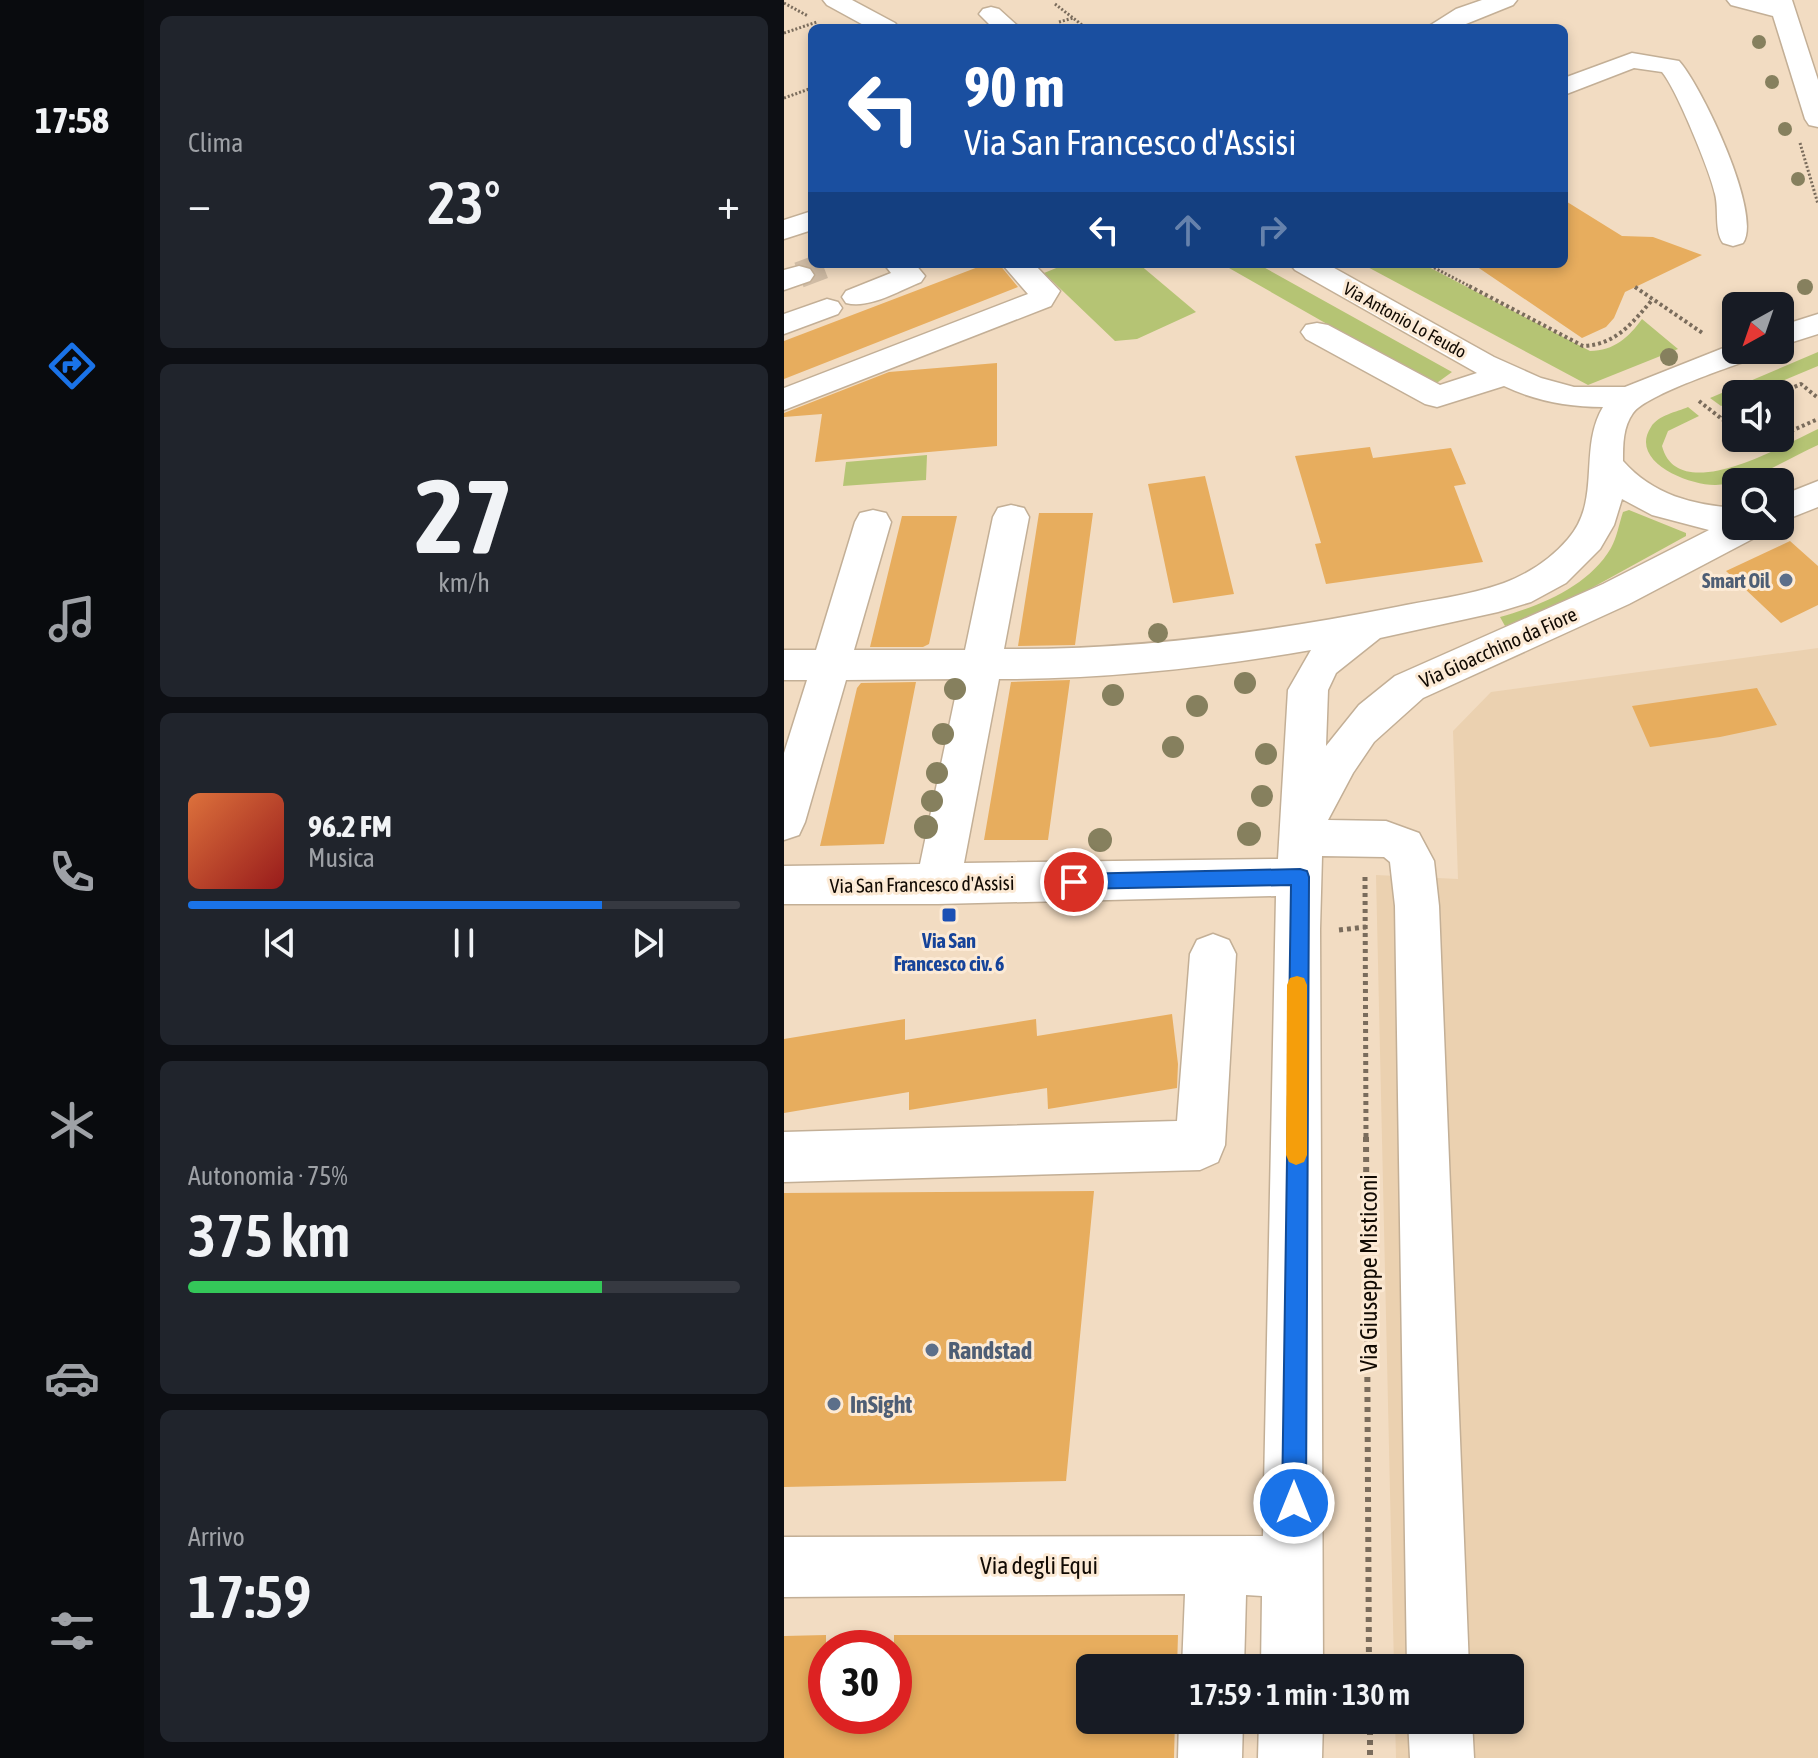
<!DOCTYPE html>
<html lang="it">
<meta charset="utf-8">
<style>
:root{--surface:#171b24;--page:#20242c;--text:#f1f3f6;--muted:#9ea1a6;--line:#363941;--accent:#1a73e8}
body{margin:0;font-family:"Asap Condensed",sans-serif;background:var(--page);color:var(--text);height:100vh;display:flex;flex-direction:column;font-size:30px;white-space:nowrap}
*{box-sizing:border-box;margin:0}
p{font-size:26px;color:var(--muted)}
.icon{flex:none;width:44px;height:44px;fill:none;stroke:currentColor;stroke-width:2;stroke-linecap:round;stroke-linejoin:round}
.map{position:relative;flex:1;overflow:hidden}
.drawer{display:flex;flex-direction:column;gap:16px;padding:16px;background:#0d0f14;width:640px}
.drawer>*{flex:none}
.banner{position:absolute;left:24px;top:24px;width:760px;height:244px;border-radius:12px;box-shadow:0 4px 12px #0003;background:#1a4fa0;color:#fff;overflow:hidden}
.needle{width:52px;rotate:220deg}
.buttons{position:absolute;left:938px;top:292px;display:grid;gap:16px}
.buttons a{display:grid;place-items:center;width:72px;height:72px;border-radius:12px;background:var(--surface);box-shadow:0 4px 12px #0003;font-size:40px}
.speed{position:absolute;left:24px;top:1630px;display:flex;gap:16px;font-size:40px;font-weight:700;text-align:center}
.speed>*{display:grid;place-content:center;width:104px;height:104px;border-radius:50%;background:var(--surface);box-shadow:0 4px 12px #0003;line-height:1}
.speed .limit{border:12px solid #d22;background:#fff;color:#111}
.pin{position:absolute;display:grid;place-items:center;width:68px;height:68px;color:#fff;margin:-34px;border:4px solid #fff;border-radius:50%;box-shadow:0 2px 8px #0007}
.me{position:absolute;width:88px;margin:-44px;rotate:0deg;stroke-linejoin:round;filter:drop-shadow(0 0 6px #0008)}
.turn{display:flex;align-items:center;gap:28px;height:168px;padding:0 24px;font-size:36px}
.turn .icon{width:104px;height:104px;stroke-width:2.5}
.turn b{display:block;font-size:56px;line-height:68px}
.lanes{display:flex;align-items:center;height:76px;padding:0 24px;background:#0003;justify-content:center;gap:40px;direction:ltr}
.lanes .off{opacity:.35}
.big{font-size:60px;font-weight:600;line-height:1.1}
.drawer .card{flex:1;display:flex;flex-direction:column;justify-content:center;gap:12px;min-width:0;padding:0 28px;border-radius:12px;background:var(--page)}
.drawer .dial{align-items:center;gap:0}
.dial b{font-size:104px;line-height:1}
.song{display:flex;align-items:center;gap:24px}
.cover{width:96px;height:96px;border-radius:12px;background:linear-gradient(135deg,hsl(20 70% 55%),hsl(0 70% 35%))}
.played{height:8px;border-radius:4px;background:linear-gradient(90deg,var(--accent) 75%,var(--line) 75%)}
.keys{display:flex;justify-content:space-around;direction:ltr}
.heat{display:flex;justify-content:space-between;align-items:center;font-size:44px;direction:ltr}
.charge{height:12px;border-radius:6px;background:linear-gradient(90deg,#34c759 75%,var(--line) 0)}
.trip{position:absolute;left:292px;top:1654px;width:448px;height:80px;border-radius:12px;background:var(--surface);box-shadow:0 4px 12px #0003;font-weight:600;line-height:80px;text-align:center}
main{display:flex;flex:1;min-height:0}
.dock{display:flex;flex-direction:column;width:144px;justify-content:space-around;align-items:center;background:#090b0e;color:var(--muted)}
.dock .icon{width:56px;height:56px}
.dock .active{color:var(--accent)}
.dock b{font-size:36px;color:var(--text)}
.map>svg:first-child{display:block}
.built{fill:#ebd1b0}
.green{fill:#b5c474}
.building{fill:#e7ad5e}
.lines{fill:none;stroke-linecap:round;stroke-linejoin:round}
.minor-tunnel{stroke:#d0bca5;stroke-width:26;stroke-dasharray:26 13;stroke-linecap:butt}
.minor-casing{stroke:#c3af96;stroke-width:3}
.path-far3{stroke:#7a6c5c;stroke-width:3;stroke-dasharray:2 2;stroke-linecap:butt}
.path-far2{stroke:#7a6c5c;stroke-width:4;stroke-dasharray:3 3;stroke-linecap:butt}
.path-far1{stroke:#7a6c5c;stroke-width:5;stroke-dasharray:4 4;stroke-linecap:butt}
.path{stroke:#7a6c5c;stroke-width:6;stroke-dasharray:5 5;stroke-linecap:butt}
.minor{fill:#fff;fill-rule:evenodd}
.tree{fill:#86805e}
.route{fill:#1a73e8;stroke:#114b97;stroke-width:2}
.slow{fill:#f59e0b}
.service-dot{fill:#5c6f8a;stroke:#fcead5;stroke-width:3}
.transit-dot{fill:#1a4fb4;stroke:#fcead5;stroke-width:3}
.labels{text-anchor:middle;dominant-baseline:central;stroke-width:6;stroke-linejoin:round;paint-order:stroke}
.far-street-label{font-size:18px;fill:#110a03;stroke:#fcead5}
.service-label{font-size:20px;font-weight:bold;fill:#4e5e75;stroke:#fcead5;text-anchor:end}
.street-label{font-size:20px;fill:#110a03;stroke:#fcead5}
.transit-label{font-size:20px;font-weight:bold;fill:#164399;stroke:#fcead5}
.near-street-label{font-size:24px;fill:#110a03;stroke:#fcead5}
.near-service-label{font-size:24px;font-weight:bold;fill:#4e5e75;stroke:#fcead5;text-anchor:start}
</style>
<main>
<nav class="dock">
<b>17:58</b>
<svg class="icon active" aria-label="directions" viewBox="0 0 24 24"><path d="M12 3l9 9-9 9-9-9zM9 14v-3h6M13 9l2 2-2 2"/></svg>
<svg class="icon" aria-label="music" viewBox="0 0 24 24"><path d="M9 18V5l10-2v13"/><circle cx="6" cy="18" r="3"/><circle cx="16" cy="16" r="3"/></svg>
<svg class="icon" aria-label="phone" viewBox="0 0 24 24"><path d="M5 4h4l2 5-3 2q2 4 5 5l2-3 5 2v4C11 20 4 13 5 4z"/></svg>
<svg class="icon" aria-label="climate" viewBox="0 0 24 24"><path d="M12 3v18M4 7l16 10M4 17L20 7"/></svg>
<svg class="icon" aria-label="car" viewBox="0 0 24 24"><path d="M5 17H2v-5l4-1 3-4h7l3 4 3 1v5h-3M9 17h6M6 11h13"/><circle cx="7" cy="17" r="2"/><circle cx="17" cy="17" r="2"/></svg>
<svg class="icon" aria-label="filters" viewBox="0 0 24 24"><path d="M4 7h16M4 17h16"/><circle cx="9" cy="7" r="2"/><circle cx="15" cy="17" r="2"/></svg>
</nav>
<section class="drawer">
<div class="card"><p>Clima</p>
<div class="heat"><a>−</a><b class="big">23°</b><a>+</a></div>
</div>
<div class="card dial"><b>27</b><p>km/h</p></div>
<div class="card">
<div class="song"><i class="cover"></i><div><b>96.2 FM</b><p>Musica</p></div></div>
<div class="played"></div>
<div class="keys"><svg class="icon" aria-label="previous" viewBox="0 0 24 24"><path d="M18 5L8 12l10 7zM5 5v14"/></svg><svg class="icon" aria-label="pause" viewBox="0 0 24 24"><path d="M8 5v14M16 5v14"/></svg><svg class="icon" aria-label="next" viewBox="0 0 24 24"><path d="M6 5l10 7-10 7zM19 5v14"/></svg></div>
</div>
<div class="card"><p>Autonomia · 75%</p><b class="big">375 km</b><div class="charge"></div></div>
<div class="card"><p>Arrivo</p><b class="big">17:59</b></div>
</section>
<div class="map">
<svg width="1034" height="1758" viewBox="0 0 1034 1758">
<rect width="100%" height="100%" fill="#f2dcc2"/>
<path class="built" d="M1034,648v1110h-422l-1,-38h115v-52h-116l-18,-793 82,4 -5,-148 38,-39z"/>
<path class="green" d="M282,264h73l57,48 -59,27 -22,2 -71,-68z
M438,264h36l194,108 -18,13z
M578,264h61l167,87c24,0 39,-14 52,-32l36,30 -90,36z
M1034,352v14l-67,28h-15v6l-15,6 -11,-8z
M904,407l11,9 -31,15 -6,15c16,62 123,-2 156,-17v16c-31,14 -68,39 -102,40 -26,1 -88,-23 -65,-58 7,-12 26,-15 37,-20z
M143,455l-1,25 -83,6 3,-24z
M845,510l57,23v3l-127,70 -54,20 -5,-9c40,-11 89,-31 111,-69 6,-11 8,-24 12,-36z"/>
<path class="building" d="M780,200l58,36 31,1 49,18 -77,37 -11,26 -8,9 -24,11 -109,-74h91z
M202,264h13l19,23 -234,92v-38z
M213,363v83l-182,16 7,-48 -38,3v-4l105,-41z
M586,447l3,11 78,-10 15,36 -12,2 29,76 -157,22 -11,-40 6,-1 -26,-87z
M421,476l29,118 -61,9 -25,-119z
M255,513h54l-18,132 -57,1z
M118,516h55l-28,128 -6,3h-53z
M1006,541l28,25v39l-37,18 -55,-52z
M286,680l-22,160h-64l27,-158z
M132,682l-32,162 -64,2 37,-158 4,-5z
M973,688l20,37 -57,12 -70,10 -18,-41z
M388,1014l6,50 -1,24 -129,21 -1,-21 -138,22v-18l-125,21v-74l121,-20v21l131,-21 1,17z
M310,1191l-28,290 -282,6v-294z
M42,1635v81h68v-81h284l-1,33h-87v52h85l-1,38h-390v-122z"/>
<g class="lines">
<path class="minor-tunnel" d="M15,275l29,-11"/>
<g class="minor-casing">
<path id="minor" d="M39,0h29l43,23 4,5h-30l-42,-23z
M698,0h35l-4,5 -57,23h-30l30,-19z
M943,0h65l26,80v47l-9,-2 -4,-6 -32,-103 -42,-11z
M207,7l8,2 21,19h-27l-14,-14 4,-5z
M848,53l47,8c22,24 84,153 64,182l-10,3 -10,-3c-9,-12 -4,-34 -8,-49 -5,-23 -39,-106 -53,-122l-28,-4 -70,27v-17z
M28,211v19l-28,9v-19z
M100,264h31l10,12 -4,6c-23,9 -51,27 -75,21l-4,-6 4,-6 45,-18z
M218,264h32l26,27 -9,15 -267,104v-22l244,-94z
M506,264h37l167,93 47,21 33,9h51l111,-44v7h26l-5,7c-26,10 -110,37 -124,56 -10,14 -10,31 -10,48 30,34 70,44 113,47v18h29l-5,9 -131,69 -206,94 -49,44 -21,31 -25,47 58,1 33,12 15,28 5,45 30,762h-62l-12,-762 -5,-44 -6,-5 -62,-1 -2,73 3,739h-62l1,-72 -16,-1 -2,73h-62l3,-74 -401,3v-60l479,-1 13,-640 -338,8h-154v-38l136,-2 39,-185 -113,1 -41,142 -6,13 -15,5v-87l23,-73h-23v-30h32l39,-128 5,-9 13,-3 13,3 5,9 -37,128h111l28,-133 5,-9 13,-3 13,3 5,9 -25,132c130,1 260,-16 387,-41 37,-8 77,-12 113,-25 24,-9 47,-24 64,-44 34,-39 10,-90 35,-132 -34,0 -68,-6 -99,-21l-67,21 -12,-3 -119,-65 -5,-7 5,-7 11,-2 11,2 112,60 37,-12 -182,-103zM838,499l30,16 57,15 -106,54 -208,92 -36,29 -33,41 2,-56 8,-17 44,-35 118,-26 33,-10 35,-19 34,-34 14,-24zM527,650l-23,40 -10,169 -314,4 35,-184c105,0 209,-11 312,-29z
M15,266l11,3 4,6 -4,6 -26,9v-20z
M43,299l11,3 4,6 -4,6 -54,20v-20z
M1034,314v20l-38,12v-20z
M1034,481v26l-38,15v-26z
M429,934l16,6 7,14 -11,191 -7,17 -18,8 -416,12v-50l393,-11 13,-167 7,-14z
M395,1720h64l-1,38h-64z
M475,1720h64l-1,38h-64z
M624,1720h64l2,38h-64z"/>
</g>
<path class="path-far3" d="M0,3l24,13
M271,4l31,24
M275,22l14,-4
M0,33l33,-11
M0,98l28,-10
M1016,143l18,61
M643,264l46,24"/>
<path class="path-far2" d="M685,286l114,60c33,-1 50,-24 70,-47
M851,287l69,47
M994,394l23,-10 17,14
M915,401l37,29
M938,418l14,-6
M996,436l38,-17
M961,438l11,9 19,-9"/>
<path class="path-far1" d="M581,877l1,262
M555,930l27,-3"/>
<path class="path" d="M582,1137l3,531
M586,1720v38"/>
<use href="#minor" class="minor"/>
</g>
<g class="tree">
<circle cx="975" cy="42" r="7"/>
<circle cx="988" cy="82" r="7"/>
<circle cx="1001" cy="129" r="7"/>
<circle cx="1014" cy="179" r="7"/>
<circle cx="1021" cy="287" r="8"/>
<circle cx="885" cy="357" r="9"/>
<circle cx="374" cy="633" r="10"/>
<circle cx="461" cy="683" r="11"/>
<circle cx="171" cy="689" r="11"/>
<circle cx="329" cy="695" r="11"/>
<circle cx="413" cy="706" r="11"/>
<circle cx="159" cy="734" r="11"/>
<circle cx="389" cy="747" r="11"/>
<circle cx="482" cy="754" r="11"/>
<circle cx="153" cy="773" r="11"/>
<circle cx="478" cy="796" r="11"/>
<circle cx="148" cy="801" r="11"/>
<circle cx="142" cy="827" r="12"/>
<circle cx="465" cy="834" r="12"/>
<circle cx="316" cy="840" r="12"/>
</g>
<path class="route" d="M516,869l7,2 2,6 -3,626 -3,9 -9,4 -8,-4 -4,-9 9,-618 -217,4 -7,-2 -2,-5 2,-6 7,-2z"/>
<path class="slow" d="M513,976l7,2 3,7v170l-3,7 -8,3 -7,-3 -3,-7 1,-170 3,-7z"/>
<g class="service-dot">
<circle cx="1002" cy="580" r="8"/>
<circle cx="148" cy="1350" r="8"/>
<circle cx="50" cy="1404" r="8"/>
</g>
<rect class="transit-dot" x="157" y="907" width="16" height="16" rx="4"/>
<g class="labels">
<g class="far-street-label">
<text transform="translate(621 320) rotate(29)">Via Antonio Lo Feudo</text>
</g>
<g class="service-label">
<text x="986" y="580">Smart Oil</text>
</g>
<g class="street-label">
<text transform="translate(714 647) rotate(-24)">Via Gioacchino da Fiore</text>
<text transform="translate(138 884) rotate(-1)">Via San Francesco d'Assisi</text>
</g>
<g class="transit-label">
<text x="165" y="940">Via San<tspan x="165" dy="23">Francesco civ. 6</tspan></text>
</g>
<g class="near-street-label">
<text transform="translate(584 1273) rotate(-90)">Via Giuseppe Misticoni</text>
<text x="255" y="1565">Via degli Equi</text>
</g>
<g class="near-service-label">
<text x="164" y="1350">Randstad</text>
<text x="66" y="1404">InSight</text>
</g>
</g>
</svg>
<div class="buttons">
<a><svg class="needle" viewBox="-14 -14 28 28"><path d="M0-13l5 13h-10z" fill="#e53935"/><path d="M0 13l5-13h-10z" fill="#9ea1a6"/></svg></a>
<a><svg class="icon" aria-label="sound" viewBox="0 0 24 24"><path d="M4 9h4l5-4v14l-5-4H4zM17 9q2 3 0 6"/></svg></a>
<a><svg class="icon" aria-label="search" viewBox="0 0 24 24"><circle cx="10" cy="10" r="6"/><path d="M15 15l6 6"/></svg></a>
</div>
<div class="speed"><div class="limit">30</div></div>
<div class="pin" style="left:290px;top:882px;background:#d93025"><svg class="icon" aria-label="arrive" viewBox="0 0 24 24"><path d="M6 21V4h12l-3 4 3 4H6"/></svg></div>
<svg class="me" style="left:510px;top:1503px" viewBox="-20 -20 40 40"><circle r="17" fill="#1a73e8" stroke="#fff" stroke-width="3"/><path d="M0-11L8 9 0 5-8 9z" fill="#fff"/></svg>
<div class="trip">17:59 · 1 min · 130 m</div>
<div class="banner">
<div class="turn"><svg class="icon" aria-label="left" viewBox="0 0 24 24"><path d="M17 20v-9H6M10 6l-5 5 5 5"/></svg><div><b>90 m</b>Via San Francesco d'Assisi</div></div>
<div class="lanes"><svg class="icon" aria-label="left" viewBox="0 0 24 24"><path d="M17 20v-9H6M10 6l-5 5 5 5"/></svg><svg class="icon off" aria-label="ahead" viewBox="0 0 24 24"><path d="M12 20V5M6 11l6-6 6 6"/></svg><svg class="icon off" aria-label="right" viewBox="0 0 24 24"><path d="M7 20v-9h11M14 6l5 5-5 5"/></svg></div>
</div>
</div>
</main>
